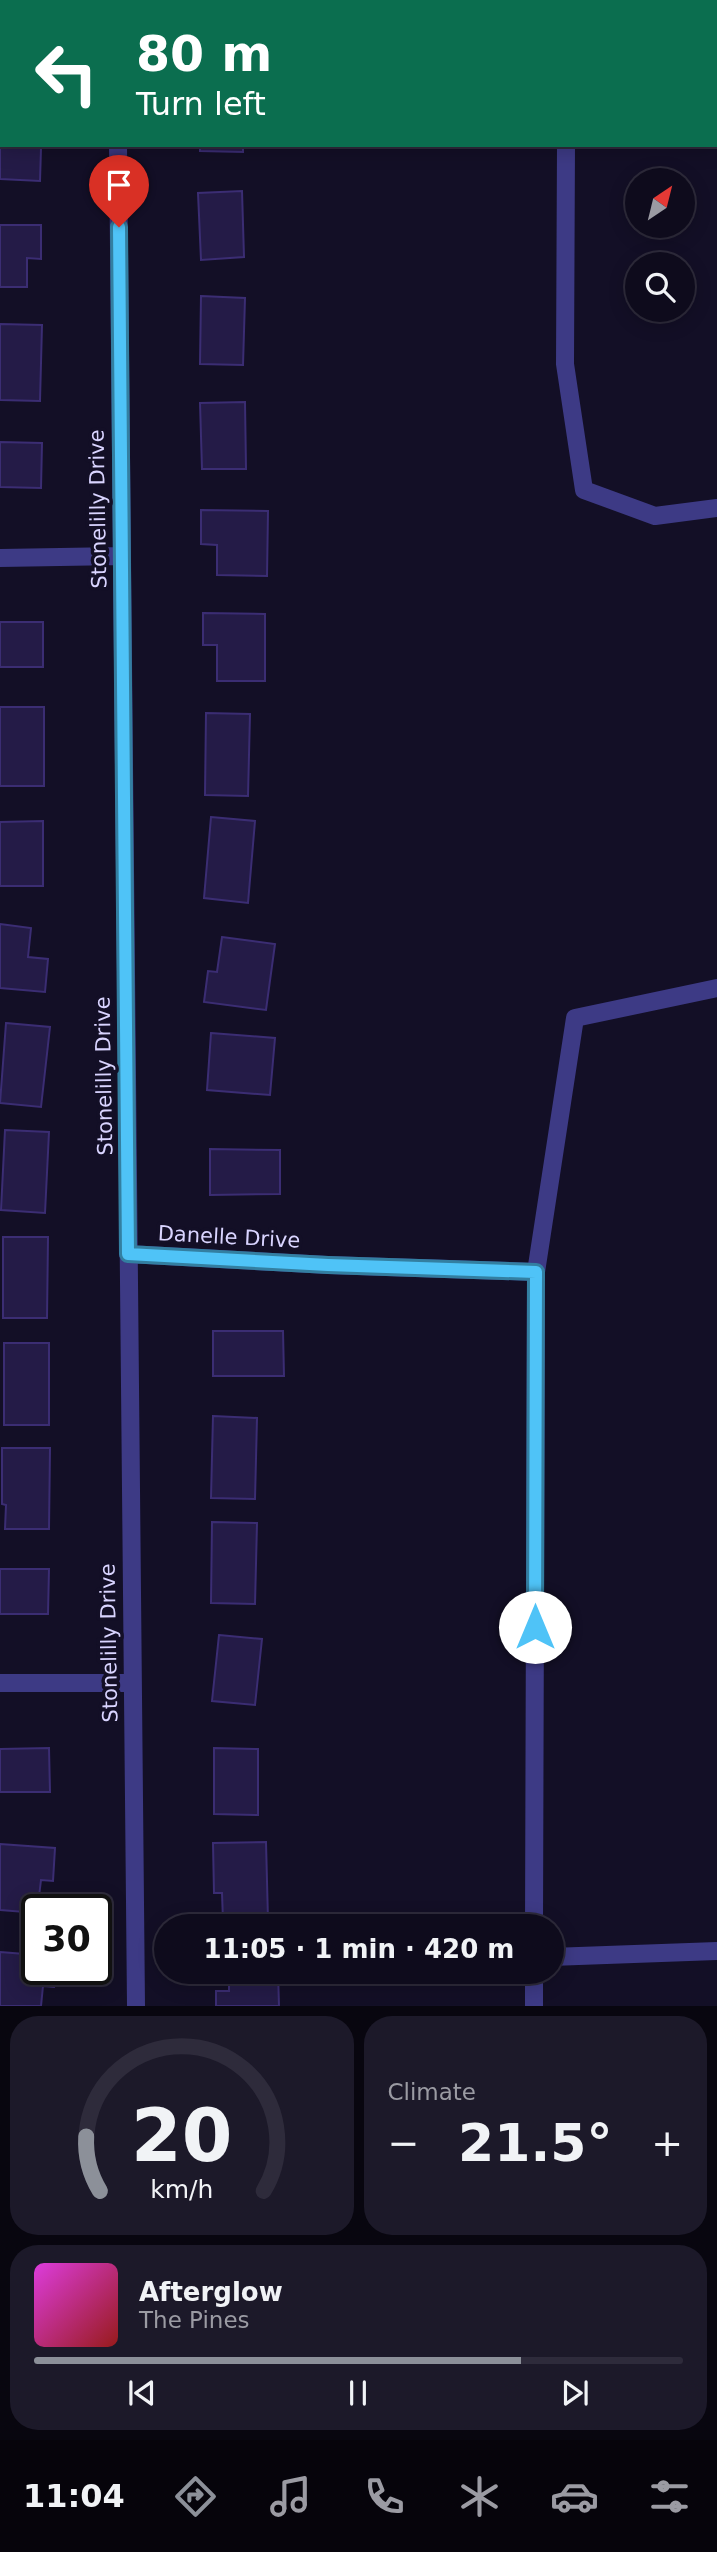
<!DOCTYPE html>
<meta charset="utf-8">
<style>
:root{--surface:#0e0b1c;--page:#1c1929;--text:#f1f3f6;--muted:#9b9ba3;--line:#2e2b3b;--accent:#8c9099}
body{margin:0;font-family:"DejaVu Sans",sans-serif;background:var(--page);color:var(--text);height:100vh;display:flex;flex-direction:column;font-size:26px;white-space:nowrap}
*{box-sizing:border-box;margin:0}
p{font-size:23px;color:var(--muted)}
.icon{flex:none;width:38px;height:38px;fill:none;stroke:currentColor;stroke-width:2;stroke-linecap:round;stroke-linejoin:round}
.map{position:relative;height:2006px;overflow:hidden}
.drawer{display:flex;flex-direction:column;gap:10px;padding:10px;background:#08060f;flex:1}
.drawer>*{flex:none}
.top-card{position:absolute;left:0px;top:0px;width:718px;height:147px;box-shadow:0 4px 18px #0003,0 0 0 2px var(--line);background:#0b6e4f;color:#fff;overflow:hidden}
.needle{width:46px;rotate:35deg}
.tools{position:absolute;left:625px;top:168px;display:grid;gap:14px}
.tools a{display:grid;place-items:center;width:70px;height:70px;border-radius:50%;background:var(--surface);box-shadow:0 4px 18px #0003,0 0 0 2px var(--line);font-size:35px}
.speed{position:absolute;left:21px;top:1894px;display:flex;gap:14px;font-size:35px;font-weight:700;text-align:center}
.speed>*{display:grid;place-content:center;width:91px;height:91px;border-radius:50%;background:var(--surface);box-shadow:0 4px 18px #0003,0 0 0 2px var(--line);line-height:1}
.speed .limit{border:4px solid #111;border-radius:10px;background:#fff;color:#111}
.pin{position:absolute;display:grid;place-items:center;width:60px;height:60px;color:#fff;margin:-72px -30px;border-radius:50% 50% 50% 0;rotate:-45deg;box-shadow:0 0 7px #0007}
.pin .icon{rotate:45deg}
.me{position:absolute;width:77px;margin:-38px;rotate:0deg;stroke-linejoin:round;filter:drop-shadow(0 0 5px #0008)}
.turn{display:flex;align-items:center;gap:24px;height:147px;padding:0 21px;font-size:32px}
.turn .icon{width:91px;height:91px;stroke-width:2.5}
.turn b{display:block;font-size:49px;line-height:60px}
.big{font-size:52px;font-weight:600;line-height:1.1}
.drawer .card{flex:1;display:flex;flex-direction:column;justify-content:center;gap:10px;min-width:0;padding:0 24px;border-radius:28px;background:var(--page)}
.drawer .dial{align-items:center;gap:0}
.dial svg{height:182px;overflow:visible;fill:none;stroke:var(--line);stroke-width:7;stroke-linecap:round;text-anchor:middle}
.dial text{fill:var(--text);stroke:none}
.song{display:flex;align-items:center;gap:21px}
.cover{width:84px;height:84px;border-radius:10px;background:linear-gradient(135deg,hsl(300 70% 55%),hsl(0 70% 35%))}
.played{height:7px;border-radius:4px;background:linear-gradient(90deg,var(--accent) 75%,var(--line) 75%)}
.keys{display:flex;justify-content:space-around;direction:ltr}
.heat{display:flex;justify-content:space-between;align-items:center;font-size:38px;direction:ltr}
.drawer .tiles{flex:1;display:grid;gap:10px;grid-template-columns:1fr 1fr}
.card:last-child{grid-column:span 2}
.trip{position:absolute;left:154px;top:1914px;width:410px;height:70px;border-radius:35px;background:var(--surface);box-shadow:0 4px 18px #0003,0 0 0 2px var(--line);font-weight:600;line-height:70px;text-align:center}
.tab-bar{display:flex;height:112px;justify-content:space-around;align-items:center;background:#06040b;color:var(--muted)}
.tab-bar .icon{width:49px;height:49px}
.tab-bar .current{color:var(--accent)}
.tab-bar b{font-size:32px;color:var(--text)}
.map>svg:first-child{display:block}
.building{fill:#241b47;stroke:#3b2d73;stroke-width:2}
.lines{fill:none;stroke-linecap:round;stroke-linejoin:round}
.street{stroke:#3d3a85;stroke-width:18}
.route-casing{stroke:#337fa1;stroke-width:18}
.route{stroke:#4fc3f7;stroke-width:12}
.labels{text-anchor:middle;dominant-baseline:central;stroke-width:7;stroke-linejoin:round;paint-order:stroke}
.street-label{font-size:21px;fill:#d9d4ff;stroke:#130f26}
</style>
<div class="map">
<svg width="717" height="2006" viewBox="0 0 717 2006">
<rect width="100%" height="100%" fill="#130f26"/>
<path class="building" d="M196,0h65l-65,2z
M0,6h2v77h-2z
M0,117l2,28 39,3 -1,33 -40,-2z
M200,145h43v7l-43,-1z
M242,191l2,66 -43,3 -3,-67z
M0,225h41v34l-14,-1v29h-27z
M201,296l44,2 -2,67 -43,-1z
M0,324l42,1 -2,76 -40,-1z
M245,402l1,67h-44l-2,-66z
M0,442l42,1 -1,45 -41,-1z
M201,510l67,1 -1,65 -50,-1v-30l-16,-1z
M203,613l62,1v67h-48v-36h-14z
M0,622h43v45h-43z
M0,707h44v79h-44z
M206,713l44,1 -2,82 -43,-1z
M211,817l44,4 -7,82 -44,-5z
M43,821v65h-43v-64z
M0,924l31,4 -3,29 20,2 -3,33 -45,-4z
M222,937l53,7 -9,66 -62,-8 4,-31 9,1z
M6,1023l44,4 -9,80 -41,-4z
M211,1033l64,5 -5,57 -63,-5z
M5,1130l44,2 -4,81 -44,-3z
M210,1149l70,1v44l-70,1z
M3,1237h45l-1,81h-44z
M213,1331h70l1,45h-71z
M4,1343h45v82h-45z
M213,1416l44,2 -2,81 -44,-1z
M2,1448h48l-1,81h-44l1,-24 -4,-1z
M212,1522l45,1 -2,81 -44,-1z
M0,1569h49l-1,45h-48z
M219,1635l43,4 -7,66 -43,-4z
M49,1748l1,44h-50v-43z
M214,1748l44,1v66l-44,-1z
M266,1842l2,78 -45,1 -1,-28h-8l-1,-50z
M0,1844l55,4 -2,33 -12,-1 -4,33 -37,-3z
M0,1952l37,3v14h19l-2,18 -11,-1 -2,20h-41z
M229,1972h49l1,34h-63v-15h13z"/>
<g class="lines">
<path class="street" d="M117,0v2
M566,2v-2
M118,145l18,1861
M566,145l-1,219 19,126 71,26 62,-8
M0,558l120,-2
M128,1254l200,11 208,7
M0,1683h132
M534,1927l2,-655 39,-254 142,-30
M551,1957l166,-6
M534,1972v34"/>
</g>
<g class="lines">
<g class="route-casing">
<path id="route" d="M119,227l9,1027 200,11 208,7 -1,355"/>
</g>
<use href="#route" class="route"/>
</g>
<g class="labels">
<g class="street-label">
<text transform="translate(98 509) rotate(-91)">Stonelilly Drive</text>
<text transform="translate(104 1076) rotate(-91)">Stonelilly Drive</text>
<text transform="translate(229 1237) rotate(3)">Danelle Drive</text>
<text transform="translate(109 1643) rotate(-91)">Stonelilly Drive</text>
</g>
</g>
</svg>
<div class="tools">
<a><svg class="needle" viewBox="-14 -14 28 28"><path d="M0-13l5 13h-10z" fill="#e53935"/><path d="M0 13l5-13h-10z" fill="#9b9ba3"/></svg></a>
<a><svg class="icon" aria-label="search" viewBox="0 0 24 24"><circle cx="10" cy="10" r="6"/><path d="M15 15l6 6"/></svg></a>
</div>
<div class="speed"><div class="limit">30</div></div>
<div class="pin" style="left:119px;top:227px;background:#d93025"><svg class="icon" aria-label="arrive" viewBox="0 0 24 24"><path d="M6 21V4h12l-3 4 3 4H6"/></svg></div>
<svg class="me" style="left:535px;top:1627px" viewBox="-20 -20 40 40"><circle r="19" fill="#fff"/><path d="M0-13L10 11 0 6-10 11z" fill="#4fc3f7"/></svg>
<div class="trip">11:05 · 1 min · 420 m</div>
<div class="top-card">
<div class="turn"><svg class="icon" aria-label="left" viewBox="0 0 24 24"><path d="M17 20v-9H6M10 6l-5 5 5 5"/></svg><div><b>80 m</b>Turn left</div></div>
</div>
</div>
<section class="drawer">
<div class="tiles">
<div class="card dial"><svg viewBox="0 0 100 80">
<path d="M14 69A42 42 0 1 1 86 69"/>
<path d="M14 69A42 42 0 0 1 8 45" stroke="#8c9099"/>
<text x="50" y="56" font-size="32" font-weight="700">20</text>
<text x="50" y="72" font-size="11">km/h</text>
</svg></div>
<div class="card"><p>Climate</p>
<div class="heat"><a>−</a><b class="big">21.5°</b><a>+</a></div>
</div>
<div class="card">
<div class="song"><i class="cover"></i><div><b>Afterglow</b><p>The Pines</p></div></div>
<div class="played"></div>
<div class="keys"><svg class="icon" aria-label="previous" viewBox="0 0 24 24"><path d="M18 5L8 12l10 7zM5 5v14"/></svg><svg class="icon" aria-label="pause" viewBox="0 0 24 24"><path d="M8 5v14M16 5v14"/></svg><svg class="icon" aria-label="next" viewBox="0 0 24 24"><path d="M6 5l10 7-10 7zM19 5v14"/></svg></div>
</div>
</div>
</section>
<nav class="tab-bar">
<b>11:04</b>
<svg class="icon current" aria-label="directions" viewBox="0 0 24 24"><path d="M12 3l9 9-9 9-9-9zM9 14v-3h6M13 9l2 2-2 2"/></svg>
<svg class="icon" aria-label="music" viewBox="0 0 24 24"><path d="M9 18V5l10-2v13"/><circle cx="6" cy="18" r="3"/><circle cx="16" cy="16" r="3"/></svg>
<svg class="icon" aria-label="phone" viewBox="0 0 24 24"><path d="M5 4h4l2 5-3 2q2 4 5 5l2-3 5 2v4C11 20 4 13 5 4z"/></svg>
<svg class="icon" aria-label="climate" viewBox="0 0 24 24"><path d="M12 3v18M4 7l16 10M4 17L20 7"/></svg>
<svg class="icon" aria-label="car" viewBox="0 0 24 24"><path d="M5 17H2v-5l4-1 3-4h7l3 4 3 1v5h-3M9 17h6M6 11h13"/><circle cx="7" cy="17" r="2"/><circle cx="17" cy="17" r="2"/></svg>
<svg class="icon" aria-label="filters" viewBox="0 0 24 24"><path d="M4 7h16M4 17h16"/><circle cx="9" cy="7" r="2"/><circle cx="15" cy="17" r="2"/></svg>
</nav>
